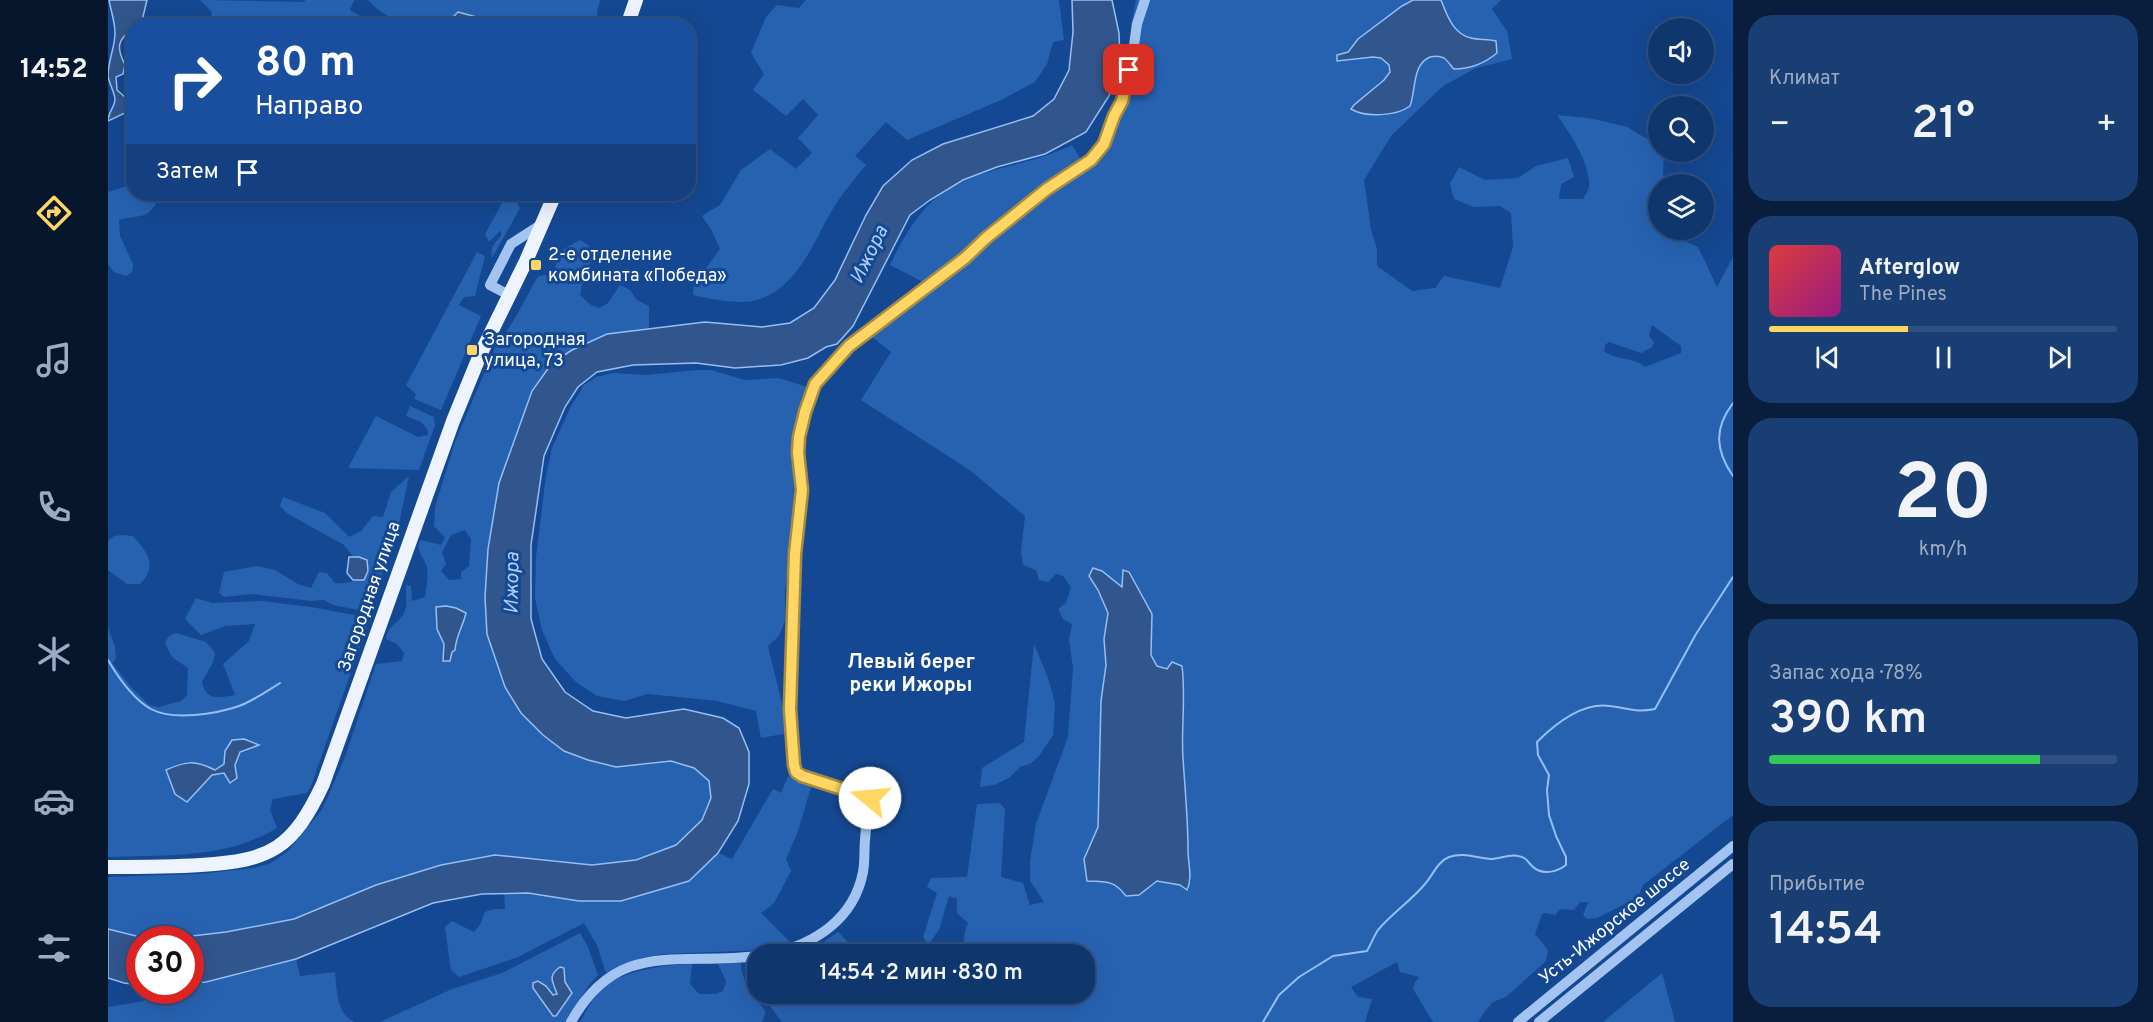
<!DOCTYPE html>
<html lang="ru">
<meta charset="utf-8">
<style>
:root{--surface:#10366e;--page:#193e73;--text:#f1f3f6;--muted:#9cabc2;--line:#305081;--accent:#ffd663}
body{margin:0;font-family:Overpass,sans-serif;background:var(--page);color:var(--text);height:100vh;display:flex;flex-direction:column;font-size:22px;white-space:nowrap}
*{box-sizing:border-box;margin:0}
p{font-size:20px;color:var(--muted)}
.icon{flex:none;width:33px;height:33px;fill:none;stroke:currentColor;stroke-width:2;stroke-linecap:round;stroke-linejoin:round}
.map{position:relative;flex:1;overflow:hidden}
.details{display:flex;flex-direction:column;gap:15px;padding:15px;background:#091e3c;width:420px}
.details>*{flex:none}
.hud{position:absolute;left:18px;top:18px;width:570px;height:183px;border-radius:24px;box-shadow:0 6px 24px #0002,0 0 0 2px var(--line);background:#1a4fa0;color:#fff;overflow:hidden}
.controls{position:absolute;left:1540px;top:18px;display:grid;gap:12px}
.controls a{display:grid;place-items:center;width:66px;height:66px;border-radius:50%;background:var(--surface);box-shadow:0 6px 24px #0002,0 0 0 2px var(--line);font-size:30px}
.speed{position:absolute;left:18px;top:926px;display:flex;gap:12px;font-size:30px;font-weight:700;text-align:center}
.speed>*{display:grid;place-content:center;width:78px;height:78px;border-radius:50%;background:var(--surface);box-shadow:0 6px 24px #0002,0 0 0 2px var(--line);line-height:1}
.speed .limit{border:9px solid #d22;background:#fff;color:#111}
.pin{position:absolute;display:grid;place-items:center;width:51px;height:51px;color:#fff;margin:-26px;border-radius:12px;box-shadow:0 3px 9px #0006}
.me{position:absolute;width:66px;margin:-33px;rotate:287deg;stroke-linejoin:round;filter:drop-shadow(0 0 4px #0008)}
.turn{display:flex;align-items:center;gap:21px;height:126px;padding:0 30px;font-size:27px}
.turn .icon{width:78px;height:78px;stroke-width:2.5}
.turn b{display:block;font-size:42px;line-height:51px}
.then{display:flex;align-items:center;height:57px;padding:0 30px;background:#0003;gap:12px;font-size:22px}
.big{font-size:45px;font-weight:600;line-height:1.1}
.details .card{flex:1;display:flex;flex-direction:column;justify-content:center;gap:9px;min-width:0;padding:0 21px;border-radius:24px;background:var(--page)}
.details .dial{align-items:center;gap:0}
.dial b{font-size:78px;line-height:1}
.song{display:flex;align-items:center;gap:18px}
.cover{width:72px;height:72px;border-radius:9px;background:linear-gradient(135deg,hsl(0 70% 55%),hsl(310 70% 35%))}
.played{height:6px;border-radius:3px;background:linear-gradient(90deg,var(--accent) 40%,var(--line) 40%)}
.keys{display:flex;justify-content:space-around;direction:ltr}
.heat{display:flex;justify-content:space-between;align-items:center;font-size:33px;direction:ltr}
.charge{height:9px;border-radius:4px;background:linear-gradient(90deg,#34c759 78%,var(--line) 0)}
.trip{position:absolute;left:639px;top:944px;width:348px;height:60px;border-radius:24px;background:var(--surface);box-shadow:0 6px 24px #0002,0 0 0 2px var(--line);font-weight:600;line-height:60px;text-align:center}
main{display:flex;flex:1;min-height:0}
.dock{display:flex;flex-direction:column;width:108px;justify-content:space-around;align-items:center;background:#06162c;color:var(--muted)}
.dock .icon{width:42px;height:42px}
.dock .on{color:var(--accent)}
.dock b{font-size:27px;color:var(--text)}
.map>svg:first-child{display:block}
.green{fill:#2762b1;fill-rule:evenodd}
.water{fill:#31568d;stroke:#95bff4;stroke-width:1.5}
.lines{fill:none;stroke-linecap:round;stroke-linejoin:round}
.stream{stroke:#95bff4;stroke-width:2}
.minor{stroke:#a3c4f1;stroke-width:10}
.major{stroke:#edf4ff;stroke-width:14}
.route-casing{stroke:#a68b40;stroke-width:15}
.route{stroke:#ffd663;stroke-width:10}
.poi-dot{fill:#ffd663;stroke:#154892;stroke-width:2}
.labels{text-anchor:middle;dominant-baseline:central;stroke-width:6;stroke-linejoin:round;paint-order:stroke}
.poi-label{font-size:18px;fill:#fff;stroke:#154892;text-anchor:start}
.street-label{font-size:18px;fill:#fff;stroke:#154892}
.water-label{font-size:20px;font-style:italic;fill:#afcff8;stroke:#154892}
.neighbourhood-label{font-size:20px;font-weight:bold;fill:#fff;stroke:#154892}
</style>
<main>
<nav class="dock">
<b>14:52</b>
<svg class="icon on" aria-label="directions" viewBox="0 0 24 24"><path d="M12 3l9 9-9 9-9-9zM9 14v-3h6M13 9l2 2-2 2"/></svg>
<svg class="icon" aria-label="music" viewBox="0 0 24 24"><path d="M9 18V5l10-2v13"/><circle cx="6" cy="18" r="3"/><circle cx="16" cy="16" r="3"/></svg>
<svg class="icon" aria-label="phone" viewBox="0 0 24 24"><path d="M5 4h4l2 5-3 2q2 4 5 5l2-3 5 2v4C11 20 4 13 5 4z"/></svg>
<svg class="icon" aria-label="climate" viewBox="0 0 24 24"><path d="M12 3v18M4 7l16 10M4 17L20 7"/></svg>
<svg class="icon" aria-label="car" viewBox="0 0 24 24"><path d="M5 17H2v-5l4-1 3-4h7l3 4 3 1v5h-3M9 17h6M6 11h13"/><circle cx="7" cy="17" r="2"/><circle cx="17" cy="17" r="2"/></svg>
<svg class="icon" aria-label="filters" viewBox="0 0 24 24"><path d="M4 7h16M4 17h16"/><circle cx="9" cy="7" r="2"/><circle cx="15" cy="17" r="2"/></svg>
</nav>
<div class="map">
<svg width="1625" height="1022" viewBox="0 0 1625 1022">
<rect width="100%" height="100%" fill="#154892"/>
<path class="green" d="M92,0l103,2 3,-2h48l-4,10 16,9 24,6h-181l3,-13z
M260,0h232l-3,13 3,12h-94l-47,-13 -8,7 4,6c-36,0 -61,3 -87,-25z
M698,0h253l5,40 -11,2 -6,22 -12,18 -36,19 -92,39 -21,-18 -31,34 11,9c-10,12 -20,24 -29,37 -22,34 -36,85 -80,98 -16,5 -48,-1 -64,-5l1,-17 13,-11 13,-18 -8,-18 -10,-15 18,-11 21,-35 29,-21 26,20 16,-16 -14,-15 20,-23 -15,-16 -17,17 -33,-26 11,-16 -13,-21 15,-36 11,-12 22,3z
M1028,0h277l-11,6 -44,33 -20,22 35,-4 8,1 8,7 1,7 -6,8 -6,3 -11,31 24,-1 19,-7c6,-16 2,-45 22,-49 10,-2 15,3 20,10l36,-28c-5,0 -14,1 -19,-1 -16,-6 -23,-23 -28,-38h60l-9,9 15,22 5,28 -36,9 -33,18 -52,50 -27,44 7,50 6,19v17l35,25 23,-3 9,-12 56,12 13,-41 -2,-34 -11,-7 -26,1 -20,-8 -4,-15 9,-17 26,13 33,-2 18,-12 32,-8 6,19 -13,7 -2,15h24c2,-4 6,-9 6,-13 2,-22 -20,-54 -32,-71l32,3 38,9 32,19v6h5l-1,23 5,9h-9v36l-8,7 47,20 19,40 16,-30v558l-90,70 -5,12 -41,21 -10,1 -4,-4 5,-13h-8l-6,8 -14,-1 -5,6 -10,-2 -3,1 -7,20 13,16 -2,11 -40,36 -13,5 -8,9 -7,11h-45l-20,-33 2,-7 4,-5 -19,-5 -3,-10 -46,25 7,10 14,2 -7,23h-583l-22,-29h324v-39h-123c5,-9 1,-19 7,-31l-11,-10v-14l-8,-3 -10,34 -11,15 -5,-8 14,-44 -10,-6 4,-9 36,-1 10,-73 23,-1 5,6 -4,68 22,6 7,22 14,-3 -14,-21v-20l6,-37 32,-87 5,-69 -4,-28 3,-16 -9,-5 -5,-10 8,-6 5,-16 -8,-11 -7,-2 -8,8 -9,-2 -3,-10 -13,-5 -2,-14 4,-35 -54,-45 -110,-71 30,-48 -20,-16 56,-52 -37,-19c8,-17 17,-34 28,-48 31,-41 79,-46 124,-60 10,-3 20,-8 30,-12l11,18 25,-20 24,-78 -1,-40zM1544,325l29,21v7l-36,14c-12,-11 -29,-6 -41,-16l1,-6 4,-3 32,11 11,-6 2,-5 -5,-6zM986,568l8,3 20,16 29,50v18l6,11 27,12 -1,78 4,49 1,58 3,18 -5,9 -6,-5 -23,-4 -18,14 -28,-13 -23,-1 -4,-22 14,-32 3,-126 5,-36 -2,-26 4,-26 -10,-23 -9,-14z
M25,184l1,10h28c-16,28 -17,19 -43,26l1,16 13,28 -1,8 -6,4 -12,-4 -6,-8v-72z
M399,194h5l8,14 -28,50c-2,-10 2,-15 9,-22v-6l-12,12 -4,-8z
M472,240l8,5c8,22 -6,30 -8,50l11,10 8,3 9,-5 12,-18 10,5 7,10 12,6v22l-42,6 -75,57 -33,92 -11,66 -3,48 2,37 18,53 16,26 22,22 21,16 24,9 57,5 26,-5 23,8 15,13 2,17 -9,22 -26,25 -40,15 -44,5 -56,-7 -160,27 -82,34 -68,13 -60,7 -30,-3 -28,-7v-52l91,-3 55,-6 17,-5 16,-11 34,-41 5,-10 19,-44 31,-93 26,-3 2,-8 -7,-9 -11,-5c4,-16 9,-13 17,-24 6,-9 2,-20 3,-30l5,1 1,15 13,-4c1,-10 4,-21 2,-30 -3,-11 -13,-17 -6,-27l20,5 4,-7 -11,-12 1,-19 20,-65 39,-92 20,-30 24,-44 16,-2 5,-22zM357,530l6,9 -2,27 -8,6v7l-12,1 -8,-9 5,-7 -4,-12 9,-17z
M369,252l8,4 -10,40 -11,1 -5,8 22,11 -40,94 -27,-11 2,-5 -10,-9z
M589,370h14l34,10 34,-2 28,9 -11,37 -4,23 3,70 -10,74v30l-6,15 -11,10 21,87 -28,5 -5,-27 -39,-10 -69,-7 -24,7 -27,-5 -21,-14 -21,-23 -13,-29 -7,-32 1,-41 10,-82 6,-27 19,-42 13,-21 12,-8 17,-4 33,2z
M302,406l24,11 1,8 -16,45 -71,-2 28,-52 42,21 10,-2v-5l-7,-8 -15,-6z
M301,476l-11,52 -29,84 -36,-7 -9,-5 -13,1 -59,-7 -28,3 -5,-4 5,-21 33,-6 18,4 23,14 13,4 8,-16 8,1 8,10c13,2 24,-3 35,-11l-4,-9 -12,-5 -10,-13 -56,-31 -8,-8 3,-9 42,16 24,24 12,-6 12,-15 10,1 8,-25z
M14,535l11,1c15,17 25,30 7,48h-13l-19,-14v-29l6,-5z
M88,598l16,5 50,-2 49,6 59,11 -59,168 -4,7 -34,6 -3,11 7,18c-50,31 -112,27 -169,29v-230l7,20 1,12 -4,4 19,24 18,18 9,2 23,-6 6,-6 1,-27 -16,-11 -7,-14 4,-7 7,-3 30,9 9,11 -2,9 -11,20c4,19 16,16 33,13l-12,-31 26,-23 6,-17 -30,2 -24,9 -16,-16zM150,745l-18,7 -5,13 2,13 -7,5 -6,-11 -12,3 -26,26 16,-38 12,7 10,-6 1,-13z
M926,644l14,34 7,25 -2,32 -14,21 -9,8 -10,3 -11,11 -15,7 -14,2 2,-19 42,-26z
M680,776l23,11 -13,44 -12,28 5,12 -17,32 -13,10 30,30 -28,7 -101,4 -21,4 -35,15 -9,-28 -13,-22 -66,34 -59,20 -8,-7 -6,-43 7,-6 22,11c16,-15 0,-24 31,-23l-1,-17 24,1 51,8 110,-20 29,-28 14,6 41,-70 8,4z
M730,932l22,22h-61l10,-2z
M472,933l8,14 10,28 -10,11 -20,36h-188l72,-33 50,-16zM452,967h2l3,15 7,11 -12,18 -7,5 -20,-28v-5l5,-2 8,5 7,10 4,-2 -5,-9 3,-15z
M188,959l4,17 35,-4c2,18 1,42 20,50h-247v-15l36,-6 4,-11h42l1,-7 55,-10z
M633,963c0,19 14,34 25,49l-4,10h-182c7,-13 15,-28 27,-37 20,-15 61,-21 85,-21l-2,20 9,10h17l7,-3 3,-10 -8,-17z
M1554,973l13,49h-72z"/>
<path class="water" d="M1,0h38l-6,25 -7,1 -1,4c-17,9 -16,19 -8,35l-2,9 -7,3 1,13 10,9 -2,14 -17,8c0,-9 7,-14 7,-22 -1,-8 -6,-16 -7,-23 0,-15 7,-29 7,-43 0,-11 -4,-22 -6,-33z
M964,0h40l7,33 1,27 -11,36 -23,36 -41,22 -48,13 -34,13 -33,20 -20,15 -57,111 -16,18 -11,3 -18,11 -27,7 -46,3 -39,-5 -63,2 -36,7 -19,15 -13,20 -21,49 -13,89v74l11,40 23,33 28,19 33,7 58,-9 39,9 16,10 10,24v32l-11,37 -20,32 -29,28 -68,20h-42l-51,-8 -46,1 -49,9 -137,56 -90,23 -15,1 -1,-44h-50l-1,46 -15,-2 -16,-5v-49l28,7 30,3 60,-7 68,-13 82,-34 65,-20 54,-10 97,10 44,-5 40,-15 26,-25 9,-22 -2,-17 -15,-13 -23,-7 -55,6 -28,-7 -24,-9 -21,-16 -22,-22 -16,-26 -18,-53 -2,-37 3,-48 11,-66 33,-92 20,-28 20,-13 35,-16 98,-12 57,5 28,-4 24,-15 21,-28 31,-65 17,-29 29,-26 31,-16 90,-28 21,-17 15,-29 4,-38z
M1305,0h28c6,15 12,34 30,38 8,2 17,1 25,3l1,12c-12,10 -27,16 -43,16 -3,-3 -6,-8 -10,-11 -4,-2 -10,-2 -14,-1 -18,7 -14,34 -20,49 -13,10 -44,12 -59,3l3,-4 30,-25 6,-8 -1,-7 -8,-7 -8,-1 -36,4v-6l11,-3 10,-13 44,-33z
M350,12l48,13h-51l-4,-6z
M241,557h10l8,3 1,11 -4,9h-11l-6,-7z
M985,568l9,3 20,16 1,-17 6,2 23,42 -1,41 6,11 10,3 5,-7 10,4c4,31 -1,61 1,92 2,31 5,61 5,92 0,14 5,28 -1,40l-7,-5 -23,-4 -18,14 -13,1c-12,-16 -19,-14 -39,-15l-3,-22 14,-32 3,-126 5,-36 -2,-26 4,-26 -10,-23 -9,-14z
M338,606l10,2 10,5c-3,13 -10,23 -11,37l-3,2 -2,9h-7l1,-17 -7,-15 -1,-22z
M136,739l15,6 -19,7 -5,13 2,13 -7,5 -6,-10 -12,2 -25,27 -12,-8 -9,-24c20,-9 29,-10 49,0l9,-6 1,-13 7,-11z
M452,967l4,1 1,14 7,11 -16,23h-3l-20,-28v-5l5,-2 8,5 7,9 4,-1c-4,-12 -10,-18 3,-27z"/>
<g class="lines">
<path class="stream" d="M1625,403c-19,25 -18,47 0,73
M0,660c10,17 25,39 43,49 22,12 65,5 88,-3 14,-5 28,-15 41,-23
M1155,1022l16,-27 20,-18 34,-21 34,-5c4,-7 7,-15 11,-21 14,-17 33,-29 47,-46 8,-9 12,-22 24,-27 15,-5 27,1 42,2 9,0 17,-5 27,-3 8,1 9,5 14,10 10,10 25,6 34,-1v-8l-10,-21 -7,-21 -2,-25 2,-15 -11,-20 -1,-13c18,-18 45,-40 73,-36 19,2 25,7 45,3l41,-75 37,-57"/>
<path class="minor" d="M401,295l-19,-10 21,-41 31,-20
M663,954c44,-10 83,-35 92,-82 2,-10 1,-22 2,-32 1,-14 3,-28 5,-42l-68,-22 -6,-4 -4,-20 -2,-43 5,-155 7,-64 -4,-37 1,-16 6,-25 10,-28 34,-38 116,-88 21,-20 61,-49 44,-29 13,-16 10,-28 8,-15 11,-49 4,-28 8,-24
M463,1022c47,-84 108,-56 187,-66
M1410,1022l215,-176
M1431,1022l194,-158"/>
<path class="major" d="M519,26l9,-26
M0,867c31,0 62,0 93,-2 70,-4 92,-17 122,-81l130,-363 27,-66 46,-94 29,-67"/>
</g>
<g class="lines">
<g class="route-casing">
<path id="route" d="M762,798l-68,-22 -6,-4 -2,-7 -4,-56 5,-155 7,-64 -4,-37 1,-16 6,-25 10,-28 34,-38 116,-88 21,-20 61,-49 44,-29 13,-16 10,-28 8,-15 7,-31"/>
</g>
<use href="#route" class="route"/>
</g>
<g class="poi-dot">
<rect x="422" y="259" width="12" height="12" rx="3"/>
<rect x="358" y="344" width="12" height="12" rx="3"/>
</g>
<g class="labels">
<g class="poi-label">
<text x="440" y="255">2-е отделение<tspan x="440" dy="21">комбината «Победа»</tspan></text>
<text x="376" y="340">Загородная<tspan x="376" dy="21">улица, 73</tspan></text>
</g>
<g class="street-label">
<text transform="translate(262 597) rotate(-71)">Загородная улица</text>
<text transform="translate(1507 922) rotate(-39)">Усть-Ижорское шоссе</text>
</g>
<g class="water-label">
<text transform="translate(762 255) rotate(-64)">Ижора</text>
<text transform="translate(405 583) rotate(-89)">Ижора</text>
</g>
<g class="neighbourhood-label">
<text x="803" y="663">Левый берег<tspan x="803" dy="23">реки Ижоры</tspan></text>
</g>
</g>
</svg>
<div class="controls">
<a><svg class="icon" aria-label="sound" viewBox="0 0 24 24"><path d="M4 9h4l5-4v14l-5-4H4zM17 9q2 3 0 6"/></svg></a>
<a><svg class="icon" aria-label="search" viewBox="0 0 24 24"><circle cx="10" cy="10" r="6"/><path d="M15 15l6 6"/></svg></a>
<a><svg class="icon" aria-label="layers" viewBox="0 0 24 24"><path d="M12 4l9 5-9 5-9-5zM3 14l9 5 9-5"/></svg></a>
</div>
<div class="speed"><div class="limit">30</div></div>
<div class="pin" style="left:1021px;top:70px;background:#d93025"><svg class="icon" aria-label="arrive" viewBox="0 0 24 24"><path d="M6 21V4h12l-3 4 3 4H6"/></svg></div>
<svg class="me" style="left:762px;top:798px" viewBox="-20 -20 40 40"><circle r="19" fill="#fff"/><path d="M0-13L10 11 0 6-10 11z" fill="#ffd663"/></svg>
<div class="trip">14:54 · 2 мин · 830 m</div>
<div class="hud">
<div class="turn"><svg class="icon" aria-label="right" viewBox="0 0 24 24"><path d="M7 20v-9h11M14 6l5 5-5 5"/></svg><div><b>80 m</b>Направо</div></div>
<div class="then">Затем<svg class="icon" aria-label="arrive" viewBox="0 0 24 24"><path d="M6 21V4h12l-3 4 3 4H6"/></svg></div>
</div>
</div>
<section class="details">
<div class="card"><p>Климат</p>
<div class="heat"><a>−</a><b class="big">21°</b><a>+</a></div>
</div>
<div class="card">
<div class="song"><i class="cover"></i><div><b>Afterglow</b><p>The Pines</p></div></div>
<div class="played"></div>
<div class="keys"><svg class="icon" aria-label="previous" viewBox="0 0 24 24"><path d="M18 5L8 12l10 7zM5 5v14"/></svg><svg class="icon" aria-label="pause" viewBox="0 0 24 24"><path d="M8 5v14M16 5v14"/></svg><svg class="icon" aria-label="next" viewBox="0 0 24 24"><path d="M6 5l10 7-10 7zM19 5v14"/></svg></div>
</div>
<div class="card dial"><b>20</b><p>km/h</p></div>
<div class="card"><p>Запас хода · 78%</p><b class="big">390 km</b><div class="charge"></div></div>
<div class="card"><p>Прибытие</p><b class="big">14:54</b></div>
</section>
</main>
